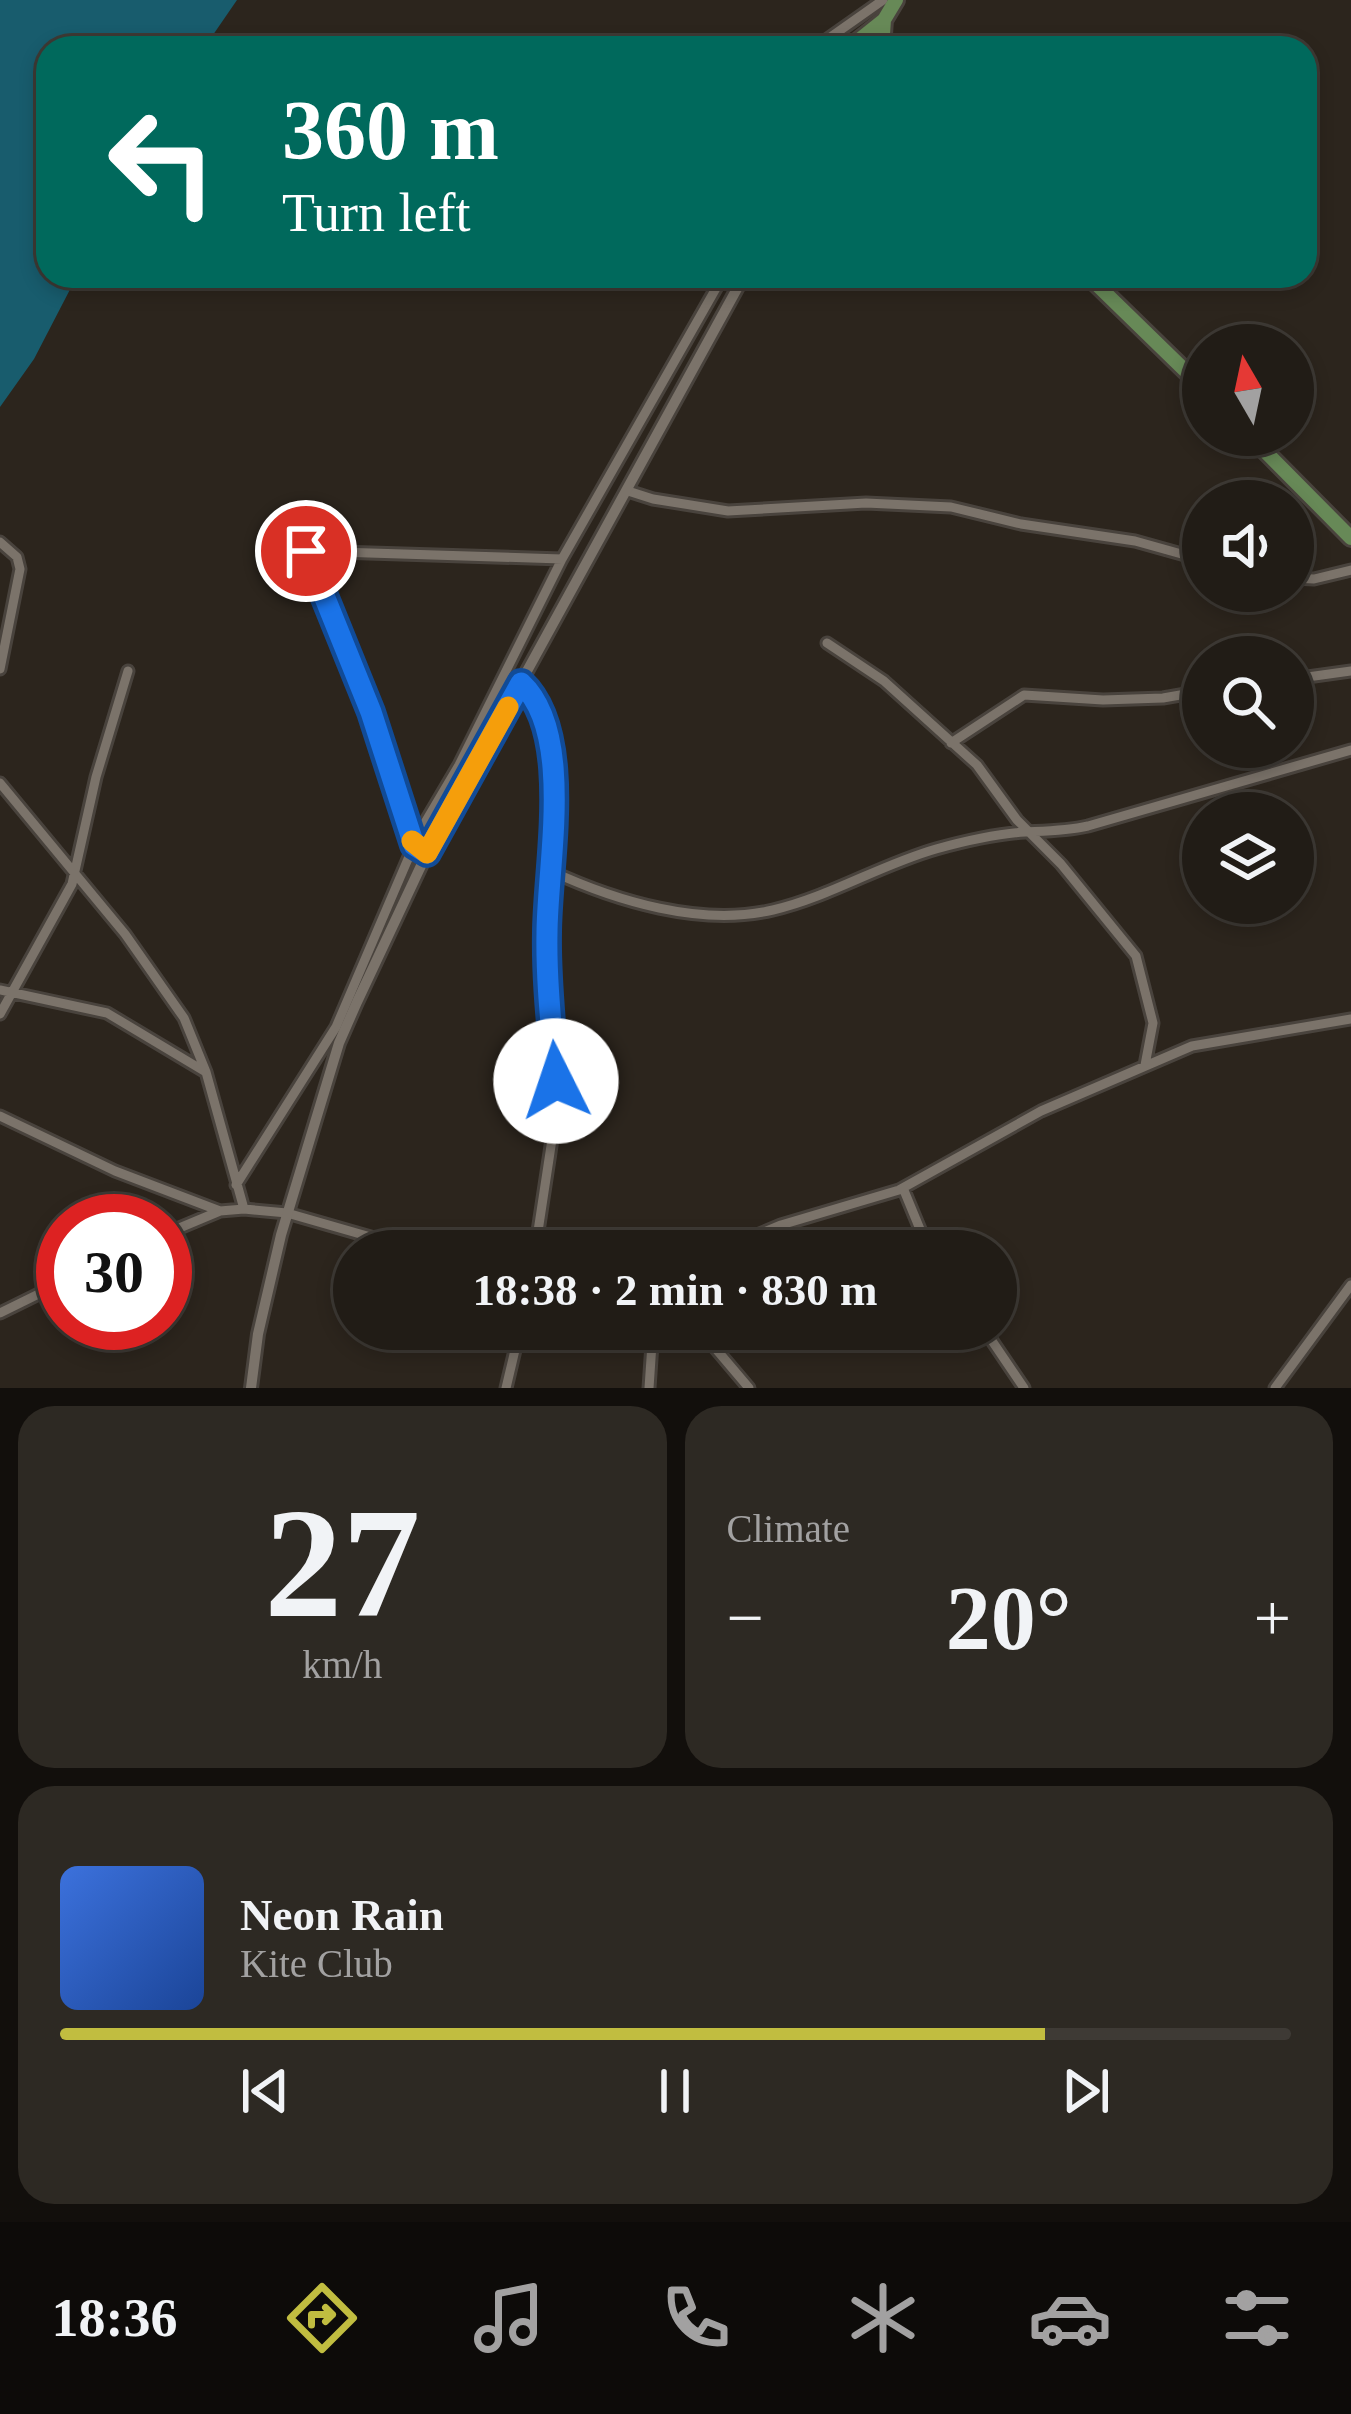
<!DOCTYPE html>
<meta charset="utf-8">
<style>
:root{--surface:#211c16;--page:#2d2923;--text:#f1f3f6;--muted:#a2a1a1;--line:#3e3a35;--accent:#c1bd40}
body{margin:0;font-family:Georgia,serif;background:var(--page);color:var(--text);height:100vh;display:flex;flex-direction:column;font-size:45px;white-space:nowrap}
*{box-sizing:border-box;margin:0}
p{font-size:39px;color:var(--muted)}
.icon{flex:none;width:66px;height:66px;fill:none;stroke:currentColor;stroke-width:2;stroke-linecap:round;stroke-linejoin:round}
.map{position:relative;height:1388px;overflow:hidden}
.sheet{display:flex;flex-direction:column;gap:18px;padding:18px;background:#120f0c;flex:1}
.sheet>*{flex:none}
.hud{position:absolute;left:36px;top:36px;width:1281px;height:252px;border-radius:36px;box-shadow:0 6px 18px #0003,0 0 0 3px var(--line);background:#00695c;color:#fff;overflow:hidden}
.needle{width:78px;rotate:351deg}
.controls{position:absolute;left:1182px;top:324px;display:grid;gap:24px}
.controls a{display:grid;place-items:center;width:132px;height:132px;border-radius:50%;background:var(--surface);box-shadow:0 6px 18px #0003,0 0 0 3px var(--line);font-size:60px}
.speed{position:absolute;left:36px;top:1194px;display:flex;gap:24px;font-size:60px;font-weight:700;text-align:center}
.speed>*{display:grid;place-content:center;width:156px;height:156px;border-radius:50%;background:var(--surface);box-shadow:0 6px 18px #0003,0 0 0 3px var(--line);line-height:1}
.speed .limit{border:18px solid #d22;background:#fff;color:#111}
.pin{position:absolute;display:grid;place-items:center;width:102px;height:102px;color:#fff;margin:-51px;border:6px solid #fff;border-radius:50%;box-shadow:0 3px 12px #0007}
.me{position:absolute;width:132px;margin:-66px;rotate:356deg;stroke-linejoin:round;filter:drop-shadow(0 0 9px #0008)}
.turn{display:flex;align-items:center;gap:42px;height:252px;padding:0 48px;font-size:54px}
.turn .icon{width:156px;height:156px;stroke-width:2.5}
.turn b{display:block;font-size:84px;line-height:102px}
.big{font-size:90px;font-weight:700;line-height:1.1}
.sheet .tile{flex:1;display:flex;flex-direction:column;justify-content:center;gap:18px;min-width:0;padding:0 42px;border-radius:36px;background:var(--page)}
.sheet .dial{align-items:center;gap:0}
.dial b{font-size:156px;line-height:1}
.song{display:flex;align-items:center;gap:36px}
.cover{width:144px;height:144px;border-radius:18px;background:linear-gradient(135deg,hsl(220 70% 55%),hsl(220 70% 35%))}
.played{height:12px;border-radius:6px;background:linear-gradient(90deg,var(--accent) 80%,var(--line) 80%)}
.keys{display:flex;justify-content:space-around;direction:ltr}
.heat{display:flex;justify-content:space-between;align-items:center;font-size:66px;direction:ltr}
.sheet .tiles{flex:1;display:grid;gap:18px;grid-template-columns:1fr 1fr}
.tile:last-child{grid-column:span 2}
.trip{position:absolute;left:333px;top:1230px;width:684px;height:120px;border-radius:60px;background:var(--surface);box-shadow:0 6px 18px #0003,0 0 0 3px var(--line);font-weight:700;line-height:120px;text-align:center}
.tab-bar{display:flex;height:192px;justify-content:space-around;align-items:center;background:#0d0b09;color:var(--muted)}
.tab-bar .icon{width:84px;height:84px}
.tab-bar .on{color:var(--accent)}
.tab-bar b{font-size:54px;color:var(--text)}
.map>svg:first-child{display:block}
.water{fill:#185c6d}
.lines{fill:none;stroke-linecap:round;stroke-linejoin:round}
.minor-casing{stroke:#49433d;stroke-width:15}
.tertiary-casing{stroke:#49433d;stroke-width:16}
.primary-casing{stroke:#49433d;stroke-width:20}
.minor{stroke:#7b736a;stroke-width:9}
.tertiary{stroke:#7b736a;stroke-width:10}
.primary{stroke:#678957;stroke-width:14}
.route-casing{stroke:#114b97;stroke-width:30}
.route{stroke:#1a73e8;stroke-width:21}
.slow{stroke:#f59e0b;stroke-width:21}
</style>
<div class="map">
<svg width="1351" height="1388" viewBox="0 0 1351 1388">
<rect width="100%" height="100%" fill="#2c251d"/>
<path class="water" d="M0,0h237l-33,48h-156v228h29l-43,83 -34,48z"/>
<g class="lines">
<g class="minor-casing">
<path id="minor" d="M815,48l68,-48
M628,491l25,8 75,12 138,-8 85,4 70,17 114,17 68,19
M0,542l17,15 3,12 -20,100
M1293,578l21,1 37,-9
M827,643l57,38 93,84 40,55 44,44 75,92 17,67 -8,42
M1293,679l58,-8
M521,683l13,12 8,16 14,102 -10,120 10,180 -21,138
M951,743l73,-48 79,5 60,-2 40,-7
M0,783l125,151 59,84 22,54 38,137
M427,853l-15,-11 -41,-129 -65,-162 256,8
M551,871c65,30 150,56 222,39 56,-13 107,-45 163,-61 29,-8 58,-15 89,-17 23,-1 41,-1 63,-6l263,-76
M0,990l107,23 97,58
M0,1014l72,-130 24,-107 32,-106
M0,1116l115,55 105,40
M236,1185l100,-158 84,-196 39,-66 103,-206 161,-283
M903,1188l26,63
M165,1234l55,-23 24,-2 43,4 115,33 74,5
M719,1251l62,-26 118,-35 142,-79 151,-65 159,-27
M0,1313l63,-31
M699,1329l50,59
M984,1329l40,59
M506,1388l14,-59
M649,1388l4,-59
M1275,1388l76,-103"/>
</g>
<g class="tertiary-casing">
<path id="tertiary" d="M251,1388l7,-54 23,-99 58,-192 18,-41 70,-149 317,-577"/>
</g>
<g class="primary-casing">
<path id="primary" d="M849,48l35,-28
M882,48l2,-28 12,-20
M1088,276l115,112
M1249,435l102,103"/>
</g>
<use href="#minor" class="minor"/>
<use href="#tertiary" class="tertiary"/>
<use href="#primary" class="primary"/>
</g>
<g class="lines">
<g class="route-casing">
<path id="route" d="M306,551l65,161 43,133 13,8 94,-170c54,50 26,183 26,250 -1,49 5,99 9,148"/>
</g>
<use href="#route" class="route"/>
<path class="slow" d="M412,841l15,12 81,-146"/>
</g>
</svg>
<div class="controls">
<a><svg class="needle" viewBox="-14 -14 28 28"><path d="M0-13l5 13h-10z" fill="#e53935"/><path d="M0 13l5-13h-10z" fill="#a2a1a1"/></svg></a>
<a><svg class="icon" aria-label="sound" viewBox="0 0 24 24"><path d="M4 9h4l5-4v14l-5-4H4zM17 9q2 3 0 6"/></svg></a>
<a><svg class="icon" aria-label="search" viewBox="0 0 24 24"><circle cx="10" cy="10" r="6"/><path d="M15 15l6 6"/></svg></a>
<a><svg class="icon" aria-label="layers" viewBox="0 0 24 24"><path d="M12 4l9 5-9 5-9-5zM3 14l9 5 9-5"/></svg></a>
</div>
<div class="speed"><div class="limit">30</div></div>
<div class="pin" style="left:306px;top:551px;background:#d93025"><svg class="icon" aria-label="arrive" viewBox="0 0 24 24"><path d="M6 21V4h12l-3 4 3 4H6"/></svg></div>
<svg class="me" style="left:556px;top:1081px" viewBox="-20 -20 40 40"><circle r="19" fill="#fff"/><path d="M0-13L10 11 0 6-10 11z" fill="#1a73e8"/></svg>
<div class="trip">18:38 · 2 min · 830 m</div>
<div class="hud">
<div class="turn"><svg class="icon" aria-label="left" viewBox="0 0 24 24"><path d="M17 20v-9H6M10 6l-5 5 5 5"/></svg><div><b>360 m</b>Turn left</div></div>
</div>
</div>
<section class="sheet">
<div class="tiles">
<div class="tile dial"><b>27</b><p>km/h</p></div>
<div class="tile"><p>Climate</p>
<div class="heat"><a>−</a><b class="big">20°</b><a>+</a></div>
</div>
<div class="tile">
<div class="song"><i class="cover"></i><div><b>Neon Rain</b><p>Kite Club</p></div></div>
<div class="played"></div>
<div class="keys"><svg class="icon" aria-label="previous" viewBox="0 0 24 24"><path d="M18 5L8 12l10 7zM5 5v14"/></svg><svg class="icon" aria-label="pause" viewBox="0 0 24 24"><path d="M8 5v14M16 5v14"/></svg><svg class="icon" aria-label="next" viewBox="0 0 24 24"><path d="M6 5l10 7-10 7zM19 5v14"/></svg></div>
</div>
</div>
</section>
<nav class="tab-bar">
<b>18:36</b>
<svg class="icon on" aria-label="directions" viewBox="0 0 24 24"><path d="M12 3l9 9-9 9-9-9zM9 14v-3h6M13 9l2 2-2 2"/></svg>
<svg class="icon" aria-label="music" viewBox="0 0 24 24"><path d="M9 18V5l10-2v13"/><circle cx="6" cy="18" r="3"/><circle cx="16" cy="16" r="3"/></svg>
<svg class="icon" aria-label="phone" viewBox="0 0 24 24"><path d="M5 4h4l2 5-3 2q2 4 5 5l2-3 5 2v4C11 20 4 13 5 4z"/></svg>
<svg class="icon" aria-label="climate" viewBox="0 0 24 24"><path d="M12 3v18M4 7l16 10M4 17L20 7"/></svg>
<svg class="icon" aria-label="car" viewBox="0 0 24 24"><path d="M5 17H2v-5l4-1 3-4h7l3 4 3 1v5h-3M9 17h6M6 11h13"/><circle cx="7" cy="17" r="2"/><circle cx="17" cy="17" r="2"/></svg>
<svg class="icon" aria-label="filters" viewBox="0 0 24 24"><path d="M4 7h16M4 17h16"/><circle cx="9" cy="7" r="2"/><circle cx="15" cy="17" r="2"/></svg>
</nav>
